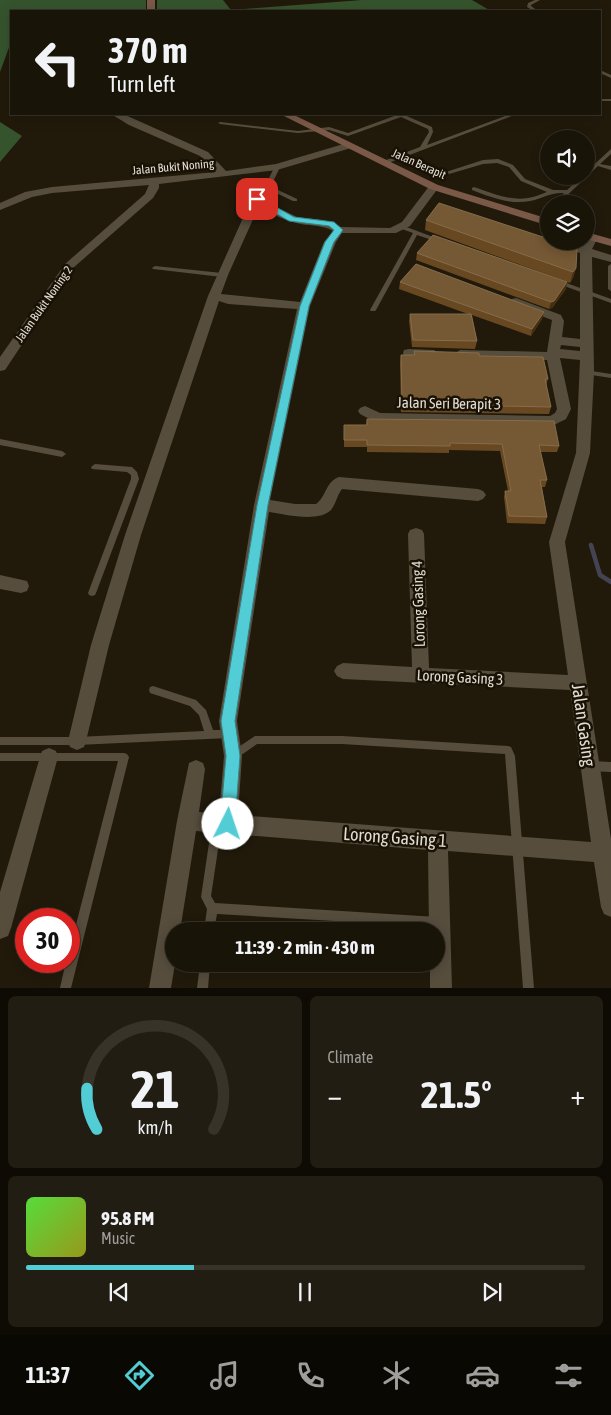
<!DOCTYPE html>
<meta charset="utf-8">
<style>
:root{--surface:#191408;--page:#221d12;--text:#f1f3f6;--muted:#9f9e9c;--line:#373329;--accent:#52ccd5}
body{margin:0;font-family:"Asap Condensed",sans-serif;background:var(--page);color:var(--text);height:100vh;display:flex;flex-direction:column;font-size:19px;white-space:nowrap}
*{box-sizing:border-box;margin:0}
p{font-size:16px;color:var(--muted)}
.icon{flex:none;width:28px;height:28px;fill:none;stroke:currentColor;stroke-width:2;stroke-linecap:round;stroke-linejoin:round}
.map{position:relative;height:988px;overflow:hidden}
.side{display:flex;flex-direction:column;gap:8px;padding:8px;background:#0e0b04;flex:1}
.side>*{flex:none}
.guide{position:absolute;left:10px;top:10px;width:591px;height:105px;border-radius:0px;box-shadow:0 2px 12px #0003,0 0 0 1px var(--line);background:#191408;color:var(--text);overflow:hidden}
.tools{position:absolute;left:540px;top:130px;display:grid;gap:10px}
.tools a{display:grid;place-items:center;width:55px;height:55px;border-radius:50%;background:var(--surface);box-shadow:0 2px 12px #0003,0 0 0 1px var(--line);font-size:25px}
.speed{position:absolute;left:15px;top:908px;display:flex;gap:10px;font-size:25px;font-weight:700;text-align:center}
.speed>*{display:grid;place-content:center;width:65px;height:65px;border-radius:50%;background:var(--surface);box-shadow:0 2px 12px #0003,0 0 0 1px var(--line);line-height:1}
.speed .limit{border:8px solid #d22;background:#fff;color:#111}
.pin{position:absolute;display:grid;place-items:center;width:42px;height:42px;color:#fff;margin:-21px;border-radius:10px;box-shadow:0 2px 8px #0006}
.me{position:absolute;width:55px;margin:-28px;rotate:4deg;stroke-linejoin:round;filter:drop-shadow(0 0 4px #0008)}
.turn{display:flex;align-items:center;gap:18px;height:105px;padding:0 15px;font-size:22px}
.turn .icon{width:65px;height:65px;stroke-width:2.5}
.turn b{display:block;font-size:35px;line-height:42px}
.big{font-size:38px;font-weight:700;line-height:1.1}
.side .widget{flex:1;display:flex;flex-direction:column;justify-content:center;gap:8px;min-width:0;padding:0 18px;border-radius:8px;background:var(--page)}
.side .dial{align-items:center;gap:0}
.dial svg{height:130px;overflow:visible;fill:none;stroke:var(--line);stroke-width:7;stroke-linecap:round;text-anchor:middle}
.dial text{fill:var(--text);stroke:none}
.song{display:flex;align-items:center;gap:15px}
.cover{width:60px;height:60px;border-radius:8px;background:linear-gradient(135deg,hsl(110 70% 55%),hsl(60 70% 35%))}
.played{height:5px;border-radius:2px;background:linear-gradient(90deg,var(--accent) 30%,var(--line) 30%)}
.keys{display:flex;justify-content:space-around;direction:ltr}
.heat{display:flex;justify-content:space-between;align-items:center;font-size:28px;direction:ltr}
.side .tiles{flex:1;display:grid;gap:8px;grid-template-columns:1fr 1fr}
.widget:last-child{grid-column:span 2}
.trip{position:absolute;left:165px;top:922px;width:280px;height:50px;border-radius:25px;background:var(--surface);box-shadow:0 2px 12px #0003,0 0 0 1px var(--line);font-weight:700;line-height:50px;text-align:center}
.menu{display:flex;height:80px;justify-content:space-around;align-items:center;background:#0a0803;color:var(--muted)}
.menu .icon{width:35px;height:35px}
.menu .selected{color:var(--accent)}
.menu b{font-size:22px;color:var(--text)}
.map>svg:first-child{display:block}
.forest{fill:#35542d}
.lines{fill:none;stroke-linecap:round;stroke-linejoin:round}
.stream{stroke:#444353;stroke-width:4.5}
.service{fill:#564d3d;fill-rule:evenodd}
.minor{fill:#564d3d;fill-rule:evenodd}
.secondary{fill:#7a5949;fill-rule:evenodd}
.wall{fill:#684821}
.shaded-wall{fill:#462f10}
.building{fill:#755834;stroke:#866d4d}
.route{fill:#52ccd5;stroke:#35858a}
.labels{text-anchor:middle;dominant-baseline:central;stroke-width:5;stroke-linejoin:round;paint-order:stroke}
.far-street-label{font-size:12px;fill:#e1dcd3;stroke:#181104}
.street-label{font-size:15px;fill:#e1dcd3;stroke:#181104}
.near-street-label{font-size:18px;fill:#e1dcd3;stroke:#181104}
</style>
<div class="map">
<svg width="611" height="988" viewBox="0 0 611 988">
<rect width="100%" height="100%" fill="#211a0b"/>
<path class="forest" d="M0,0h146v11h-135v31l-11,30z
M157,0h66l8,10 131,-10h110l19,11h-334z
M0,122l22,14 -22,26z"/>
<g class="lines">
<path class="stream" d="M591,545l9,30 11,7"/>
<path class="service" d="M535,0h5l-9,5v1l7,5h-4l-7,-4 1,-4z
M600,70l11,5v3l-11,-5z
M600,99h11v2h-11z
M397,114h5l30,13 1,5 -6,13 84,-31h6l-134,51 -3,-2 1,-1 39,-15 9,-15 -1,-3 -27,-12 -53,19 -19,-6 -31,3 -78,-9 -2,-1 2,-1 78,9 31,-4 19,6 49,-18z
M611,149v5l-11,10 11,2v4l-13,-4 -40,38h-6l12,-11c-13,-1 -23,6 -34,8 -20,4 -40,-4 -58,-11v-2l2,-1c18,6 35,14 54,11 7,-1 13,-4 19,-6l-26,-11 -12,-14 -12,-4 -14,1 -34,10 -3,-2 37,-12 15,-1 15,6 12,14 28,11h14l15,-14h4v-4z
M275,166l5,1 -8,17 4,5 21,10v2h-4l-21,-10 -6,-7z
M549,208v5l-9,8h-4v-2z
M401,225l43,16 -3,2 -24,-8 -41,75 -1,1h-4l-1,-1 43,-77 -14,-5v-2z
M611,264v27l-3,-2v-23z
M155,266l67,7 3,2 -3,2 -69,-8 -1,-1z
M558,280l53,19v4l-55,-20v-2z
M585,370l26,4v4l-26,-4 -1,-2z
M0,439l62,12 4,3 -4,3 -62,-12z
M95,464l37,3 5,5 2,7 -43,114 -1,2 -3,1 -3,-1 -1,-2 43,-114v-4l-4,-3 -35,-3 -1,-2z
M153,686l43,14 10,10 7,20h16l3,1 2,3 -2,3 -3,1 -152,7h-77v-8h77l127,-6 -5,-16 -9,-9 -40,-13 -1,-3 1,-3z
M255,736h87l166,10 3,1 4,9 19,232h-11l-18,-234 -163,-10h-85l-20,14 -3,1 -3,-1 -2,-3 2,-3z
M0,753h124l3,1 2,3 -58,231h-11l6,-27h3v-9l49,-191h-118z
M590,761l21,1v10l-21,-1 -3,-2 -2,-3 2,-3z
M217,818l3,2 2,3 -11,73 4,7 222,14 4,1 1,4 -1,4 -4,1 -220,-13 -3,17h-10l3,-22 -6,-12 11,-74 2,-3z
M200,964h10l-2,24h-11z"/>
<path class="minor" d="M111,114h12l85,38 18,19 50,-7 71,-21 5,3 -1,2 -74,22 -118,14v4l-6,10 -80,70 -68,102 -5,1v-14l65,-93 80,-70 4,-9 -97,8 -20,4 -32,13v-7l25,-11 27,-5 164,-15 -16,-16 -71,-31z
M434,184l5,3 -29,39 -14,7h-54l-6,9 -26,64 -40,194 25,4h21c11,-8 9,-22 23,-27l139,12 5,2 3,4 -3,4 -5,2 -136,-12c-5,6 -6,15 -11,21 -13,13 -47,4 -62,2l-32,209 5,35 -4,59 353,27 -21,-152 -227,-11 -6,-3 -3,-5 3,-5 6,-3 69,4 -4,-133 2,-4 6,-2 6,2 2,4 5,134 139,7 -19,-133 27,-89 4,-93 -20,-2 11,51 -5,10 -14,7 -175,-3 -17,-9 -2,-3 2,-3 5,-2 15,7 170,3 5,-3 2,-4 -10,-49 -87,-2 -6,-4 6,-4 87,2 5,-32 -40,-15 -2,-3 2,-3 4,-1 45,17 3,6 -2,16 18,2v-86l-30,-10 -2,-2h18l16,5 6,-11h8l2,2 -6,12 19,6v7l-19,-5 2,115 -4,81 -25,89 46,297v78l-7,-3 -3,-7 -7,-45 -146,-11 4,137h-22v-24h6v-33h-7l-1,-81 -232,-19 -16,100h-6l1,33 -4,24h-22l28,-167 12,-58 7,-3 7,3 2,6 -6,43 20,2 5,-58 -5,-35 35,-216 43,-196 -69,-5 -9,-3 -78,234 -32,110 -23,96 -2,6 -7,3 -7,-3 -2,-6 23,-96 34,-110 83,-239 43,-96 -11,-10 5,-3 4,1 29,20 19,9 26,3 18,7 49,1 12,-6 28,-37zM259,206c13,8 26,15 42,18 11,2 22,1 32,7l-9,11 -24,60 -79,-8 7,-19zM561,345l19,2v4l-20,-2z
M409,349l25,1 6,4 -6,4 -30,-2 -1,-3 1,-3z
M0,575l27,6 2,5 -2,5 -6,2 -21,-4z
M49,748l7,3 2,6 -47,171 -3,8 -8,3v-47l40,-135 2,-6z"/>
<path class="secondary" d="M147,0h8v11h-8z
M280,114h12l146,71 111,34v7l-119,-37z
M586,232l25,7v7l-25,-7z"/>
</g>
<path class="wall" d="M426,220l150,48 -3,10 -3,5 -145,-53z
M417,253l149,36 -14,19 -3,1 -133,-49z
M400,282l142,37 -11,17 -59,-21 5,26 -2,8 -63,-2 -3,-26 1,-7h58l-69,-25z
M414,351l65,5 69,23 -2,7 5,21 -2,7 -148,-2 -1,-50 1,-7h13z
M367,419l192,27 -2,6h-17l7,28 -2,7h-3l5,30 -2,7 -38,-1 -3,-26 1,-6h3l-8,-40 -51,-1v3l-82,-1v-5h-23v-22h22z"/>
<path class="shaded-wall" d="M576,268l-3,10 -3,5 3,-11z
M567,282l-1,7 -14,19 -3,1 2,-7z
M544,312l-2,7 -11,17 1,-7z"/>
<path class="building" d="M439,203l110,36v2h5l23,8 -1,19 -3,4 -147,-52z
M433,235l134,47 -13,19 -3,1 -134,-49z
M416,264l128,48 -12,17 -132,-47z
M410,314h61l6,27 -64,-1z
M414,351l65,2v3l64,1 5,22h-3l6,28 -149,-3 -1,-49h14z
M367,419l187,2 5,25 -20,-1 8,35h-7l7,37 -38,-1 -4,-25h6l-9,-47 -52,-1v3l-83,-1v-5h-23v-15h23z"/>
<path class="route" d="M254,198h6l34,19 40,5 9,8 -9,12 -25,64 -41,199 -33,216 5,35 -5,68 -2,5 -5,3 -6,-3 -2,-5 6,-68 -5,-35 36,-216 43,-199 25,-64 9,-12 -5,-4 -40,-5 -35,-20z"/>
<g class="labels">
<g class="far-street-label">
<text transform="translate(419 164) rotate(24)">Jalan Berapit</text>
<text transform="translate(173 167) rotate(-5)">Jalan Bukit Noning</text>
<text transform="translate(44 304) rotate(-55)">Jalan Bukit Noning 2</text>
</g>
<g class="street-label">
<text transform="translate(449 403) rotate(1)">Jalan Seri Berapit 3</text>
<text transform="translate(418 604) rotate(-92)">Lorong Gasing 4</text>
<text transform="translate(460 677) rotate(3)">Lorong Gasing 3</text>
</g>
<g class="near-street-label">
<text transform="translate(584 725) rotate(82)">Jalan Gasing</text>
<text transform="translate(395 837) rotate(4)">Lorong Gasing 1</text>
</g>
</g>
</svg>
<div class="tools">
<a><svg class="icon" aria-label="sound" viewBox="0 0 24 24"><path d="M4 9h4l5-4v14l-5-4H4zM17 9q2 3 0 6"/></svg></a>
<a><svg class="icon" aria-label="layers" viewBox="0 0 24 24"><path d="M12 4l9 5-9 5-9-5zM3 14l9 5 9-5"/></svg></a>
</div>
<div class="speed"><div class="limit">30</div></div>
<div class="pin" style="left:257px;top:199px;background:#d93025"><svg class="icon" aria-label="arrive" viewBox="0 0 24 24"><path d="M6 21V4h12l-3 4 3 4H6"/></svg></div>
<svg class="me" style="left:228px;top:824px" viewBox="-20 -20 40 40"><circle r="19" fill="#fff"/><path d="M0-13L10 11 0 6-10 11z" fill="#52ccd5"/></svg>
<div class="trip">11:39 · 2 min · 430 m</div>
<div class="guide">
<div class="turn"><svg class="icon" aria-label="left" viewBox="0 0 24 24"><path d="M17 20v-9H6M10 6l-5 5 5 5"/></svg><div><b>370 m</b>Turn left</div></div>
</div>
</div>
<section class="side">
<div class="tiles">
<div class="widget dial"><svg viewBox="0 0 100 80">
<path d="M14 69A42 42 0 1 1 86 69"/>
<path d="M14 69A42 42 0 0 1 8 44" stroke="#52ccd5"/>
<text x="50" y="56" font-size="32" font-weight="700">21</text>
<text x="50" y="72" font-size="11">km/h</text>
</svg></div>
<div class="widget"><p>Climate</p>
<div class="heat"><a>−</a><b class="big">21.5°</b><a>+</a></div>
</div>
<div class="widget">
<div class="song"><i class="cover"></i><div><b>95.8 FM</b><p>Music</p></div></div>
<div class="played"></div>
<div class="keys"><svg class="icon" aria-label="previous" viewBox="0 0 24 24"><path d="M18 5L8 12l10 7zM5 5v14"/></svg><svg class="icon" aria-label="pause" viewBox="0 0 24 24"><path d="M8 5v14M16 5v14"/></svg><svg class="icon" aria-label="next" viewBox="0 0 24 24"><path d="M6 5l10 7-10 7zM19 5v14"/></svg></div>
</div>
</div>
</section>
<nav class="menu">
<b>11:37</b>
<svg class="icon selected" aria-label="directions" viewBox="0 0 24 24"><path d="M12 3l9 9-9 9-9-9zM9 14v-3h6M13 9l2 2-2 2"/></svg>
<svg class="icon" aria-label="music" viewBox="0 0 24 24"><path d="M9 18V5l10-2v13"/><circle cx="6" cy="18" r="3"/><circle cx="16" cy="16" r="3"/></svg>
<svg class="icon" aria-label="phone" viewBox="0 0 24 24"><path d="M5 4h4l2 5-3 2q2 4 5 5l2-3 5 2v4C11 20 4 13 5 4z"/></svg>
<svg class="icon" aria-label="climate" viewBox="0 0 24 24"><path d="M12 3v18M4 7l16 10M4 17L20 7"/></svg>
<svg class="icon" aria-label="car" viewBox="0 0 24 24"><path d="M5 17H2v-5l4-1 3-4h7l3 4 3 1v5h-3M9 17h6M6 11h13"/><circle cx="7" cy="17" r="2"/><circle cx="17" cy="17" r="2"/></svg>
<svg class="icon" aria-label="filters" viewBox="0 0 24 24"><path d="M4 7h16M4 17h16"/><circle cx="9" cy="7" r="2"/><circle cx="15" cy="17" r="2"/></svg>
</nav>
